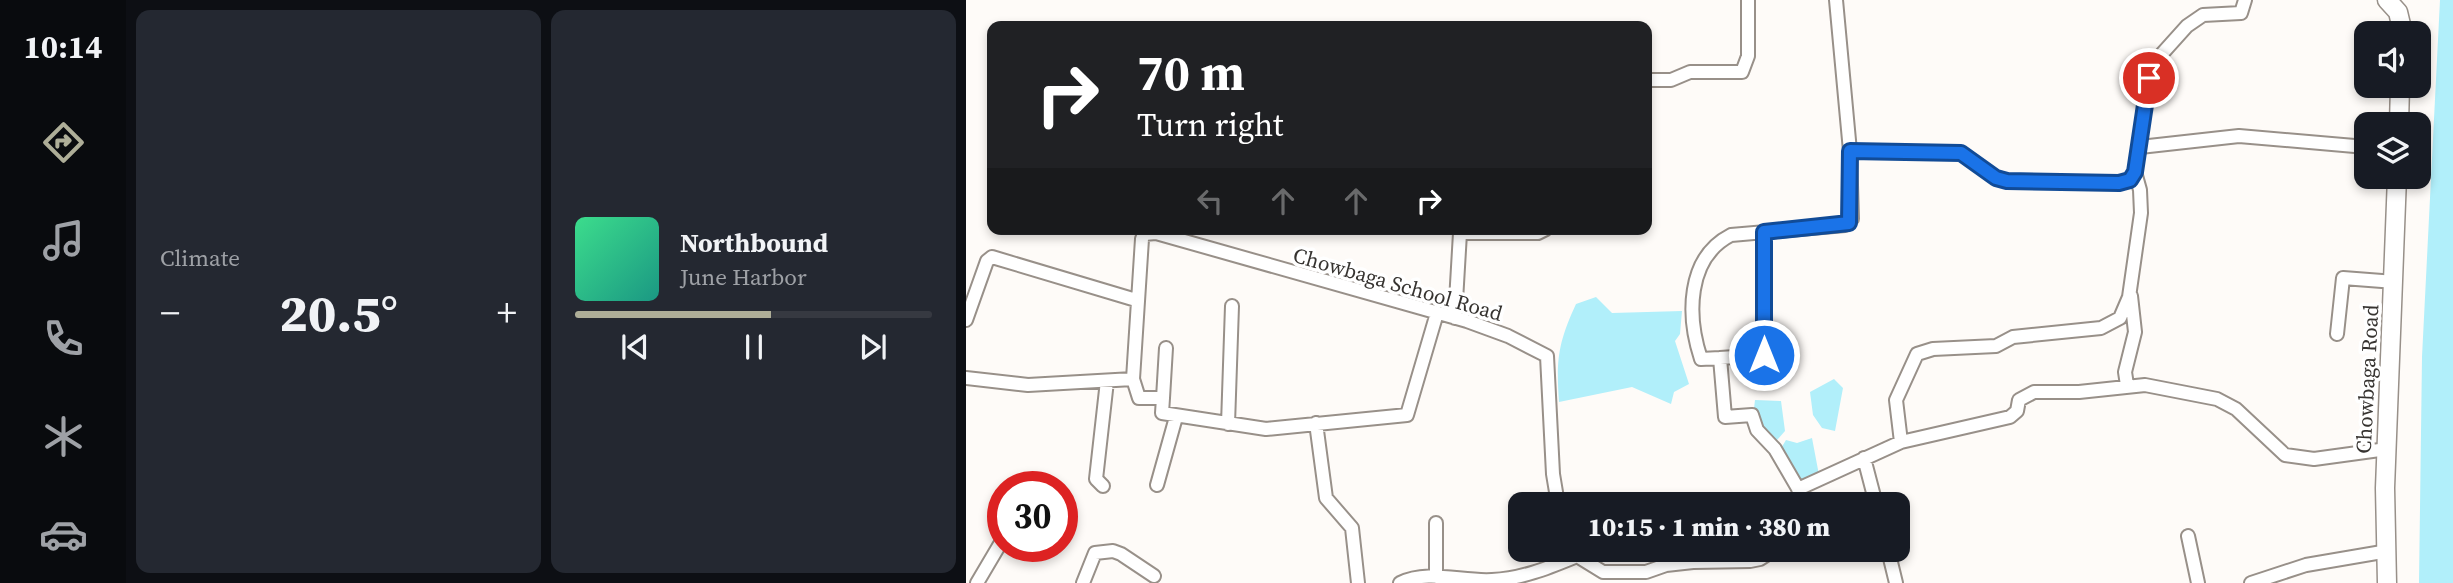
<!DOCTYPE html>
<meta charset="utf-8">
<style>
:root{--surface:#171b24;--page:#242831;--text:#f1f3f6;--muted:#9ea1a6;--line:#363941;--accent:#aeae98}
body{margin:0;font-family:"Source Serif 4",serif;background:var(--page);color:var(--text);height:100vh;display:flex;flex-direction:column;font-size:26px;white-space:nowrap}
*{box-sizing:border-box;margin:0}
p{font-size:23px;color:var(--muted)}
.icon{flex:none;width:38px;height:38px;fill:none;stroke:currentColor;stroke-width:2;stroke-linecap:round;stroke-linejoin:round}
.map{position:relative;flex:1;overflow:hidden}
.sheet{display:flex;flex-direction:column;gap:10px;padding:10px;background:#0d0f14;width:840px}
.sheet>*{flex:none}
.top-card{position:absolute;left:21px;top:21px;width:665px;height:214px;border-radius:14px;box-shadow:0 4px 10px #0003;background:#202124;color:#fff;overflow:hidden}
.fabs{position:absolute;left:1388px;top:21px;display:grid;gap:14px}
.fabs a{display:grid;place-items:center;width:77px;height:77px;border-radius:14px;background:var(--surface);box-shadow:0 4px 10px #0003;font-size:35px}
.speed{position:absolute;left:21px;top:471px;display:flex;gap:14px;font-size:35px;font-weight:700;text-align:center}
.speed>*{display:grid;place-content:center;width:91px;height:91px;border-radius:50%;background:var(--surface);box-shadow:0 4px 10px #0003;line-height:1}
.speed .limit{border:10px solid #d22;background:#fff;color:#111}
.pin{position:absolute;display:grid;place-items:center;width:60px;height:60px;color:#fff;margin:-30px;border:4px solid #fff;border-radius:50%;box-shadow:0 2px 7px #0007}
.me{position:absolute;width:77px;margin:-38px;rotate:0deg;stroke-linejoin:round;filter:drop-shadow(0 0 5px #0008)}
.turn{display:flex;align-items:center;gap:24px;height:147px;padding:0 35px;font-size:32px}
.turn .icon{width:91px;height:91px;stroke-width:2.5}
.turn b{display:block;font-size:49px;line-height:60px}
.lanes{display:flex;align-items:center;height:66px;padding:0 35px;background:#0003;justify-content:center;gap:35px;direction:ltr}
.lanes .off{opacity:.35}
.big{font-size:52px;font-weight:800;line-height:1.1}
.sheet .widget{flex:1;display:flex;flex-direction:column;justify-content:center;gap:10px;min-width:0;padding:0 24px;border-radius:14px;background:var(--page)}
.song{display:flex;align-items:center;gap:21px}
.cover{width:84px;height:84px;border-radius:10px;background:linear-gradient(135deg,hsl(150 70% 55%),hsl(170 70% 35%))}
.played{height:7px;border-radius:4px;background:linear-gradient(90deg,var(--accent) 55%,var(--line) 55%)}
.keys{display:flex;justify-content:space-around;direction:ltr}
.heat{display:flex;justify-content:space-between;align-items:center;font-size:38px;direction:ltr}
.sheet .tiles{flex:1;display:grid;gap:10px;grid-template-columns:repeat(2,1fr)}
.trip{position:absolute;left:542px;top:492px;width:402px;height:70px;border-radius:14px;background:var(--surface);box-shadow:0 4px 10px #0003;font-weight:800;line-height:70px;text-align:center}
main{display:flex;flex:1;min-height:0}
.tabs{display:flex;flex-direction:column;width:126px;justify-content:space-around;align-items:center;background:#090b0e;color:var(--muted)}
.tabs .icon{width:49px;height:49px}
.tabs .selected{color:var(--accent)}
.tabs b{font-size:32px;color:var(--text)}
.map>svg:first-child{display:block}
.water{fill:#b1effa}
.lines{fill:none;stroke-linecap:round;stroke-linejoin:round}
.street-casing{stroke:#989089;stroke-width:16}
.secondary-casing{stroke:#989089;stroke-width:21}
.street{stroke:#fff;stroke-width:12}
.secondary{stroke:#fff;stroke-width:18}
.route-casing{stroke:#114b97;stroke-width:18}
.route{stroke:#1a73e8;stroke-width:12}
.labels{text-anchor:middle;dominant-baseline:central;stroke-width:7;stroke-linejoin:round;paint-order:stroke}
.street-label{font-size:21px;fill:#363330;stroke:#fff}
</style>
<main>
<nav class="tabs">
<b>10:14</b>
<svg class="icon selected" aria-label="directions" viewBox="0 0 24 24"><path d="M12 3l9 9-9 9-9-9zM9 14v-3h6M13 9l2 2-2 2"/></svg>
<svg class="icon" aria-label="music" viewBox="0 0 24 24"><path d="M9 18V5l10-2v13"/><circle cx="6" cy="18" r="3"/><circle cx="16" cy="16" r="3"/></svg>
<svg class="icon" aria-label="phone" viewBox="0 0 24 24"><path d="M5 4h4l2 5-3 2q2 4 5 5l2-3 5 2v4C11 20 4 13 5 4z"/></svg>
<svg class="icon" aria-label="climate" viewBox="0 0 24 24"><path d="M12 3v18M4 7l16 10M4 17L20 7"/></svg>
<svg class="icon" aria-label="car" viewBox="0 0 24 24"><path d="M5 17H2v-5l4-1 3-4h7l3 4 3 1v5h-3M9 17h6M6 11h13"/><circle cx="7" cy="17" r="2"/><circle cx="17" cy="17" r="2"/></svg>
</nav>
<section class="sheet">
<div class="tiles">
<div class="widget"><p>Climate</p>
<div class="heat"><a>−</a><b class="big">20.5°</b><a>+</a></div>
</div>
<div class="widget">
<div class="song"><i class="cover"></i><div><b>Northbound</b><p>June Harbor</p></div></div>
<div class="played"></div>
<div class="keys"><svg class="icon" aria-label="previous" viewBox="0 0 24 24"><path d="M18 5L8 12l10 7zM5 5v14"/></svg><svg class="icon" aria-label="pause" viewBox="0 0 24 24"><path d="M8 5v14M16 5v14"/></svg><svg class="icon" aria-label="next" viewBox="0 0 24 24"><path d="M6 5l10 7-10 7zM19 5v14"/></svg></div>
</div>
</div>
</section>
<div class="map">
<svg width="1487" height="583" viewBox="0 0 1487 583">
<rect width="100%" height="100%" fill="#fefbf8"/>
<path class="water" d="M1474,0h13v583h-34l3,-226z
M630,297l16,16 70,-2 -2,23 -5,7 14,43 -15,8 -3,12 -39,-17 -73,15c-3,-42 -1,-59 17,-98z
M868,379l9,9 -8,43 -13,-3 -9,-13 -3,-23z
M789,400l26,1 4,30 -8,9 -14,-3 -10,-20z
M846,438l7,37 -10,9 -19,-12 -10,-22 6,-10 11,3z"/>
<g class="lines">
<g class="street-casing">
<path id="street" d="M681,80h24l19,-8h52l6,-16v-56
M1174,147l99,-11 127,11
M884,151l111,2 35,25 11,3 112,2 11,-3 5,-8 14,-94 11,-22 27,-30 16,-11 38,-2 4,-13
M489,318l5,-85h78l8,-4
M0,320l21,-59 5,-4 144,43
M1371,334l6,-56 52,4
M754,358l44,-3v-123
M0,378l62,7 105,-6 9,-140 2,-5 12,-1 311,88 41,15 39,20 6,118 5,30
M167,379l6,19h24l-1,15 104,16 141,-14 30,-102
M1161,385l-2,-13 10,-40 -4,-36
M197,398l3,-50
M350,423l10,75 26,30 6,55
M262,424l4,-118
M935,442l-5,-42 21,-46 16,-5 63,-3 17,-9 88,-9 19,-10 9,-21 12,-84 -1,-23 -5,-18
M898,458l12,46
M191,485l19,-68
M137,486l-7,-7 11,-98
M832,489l103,-47 109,-25 7,-6 2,-11 15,-8h45l66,-7 72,14 19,10 49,46 29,4 73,-10
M841,504l-32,-55 -18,-19 -5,-15 -27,2 -5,-59 -19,1c-14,-42 -15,-101 30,-124l114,-10 7,-6 -2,-68 -14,-151
M1222,536l10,47
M607,550l4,6 26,16h43l20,-7 27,-3 57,-1 10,-2 14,-9
M922,550l8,33
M470,577v-54
M11,583l26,-44
M117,583l12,-30 18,-2 8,3 33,22
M434,583c28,-14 62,-1 92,-3 30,-1 58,-13 85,-24
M1285,583l55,-18 82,-14"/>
</g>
<g class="secondary-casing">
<path id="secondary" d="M1421,0l11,12 5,21
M1433,124l1,-38
M1421,583l-2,-95 12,-311"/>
</g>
<use href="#street" class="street"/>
<use href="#secondary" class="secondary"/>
</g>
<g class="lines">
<g class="route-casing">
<path id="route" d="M798,355v-123l85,-9 1,-72 111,2 35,25 11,3 112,2 11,-3 5,-8 14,-94"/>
</g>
<use href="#route" class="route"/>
</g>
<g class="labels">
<g class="street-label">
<text transform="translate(432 284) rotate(16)">Chowbaga School Road</text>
<text transform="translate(1401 379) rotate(-87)">Chowbaga Road</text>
</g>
</g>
</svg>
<div class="fabs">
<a><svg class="icon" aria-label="sound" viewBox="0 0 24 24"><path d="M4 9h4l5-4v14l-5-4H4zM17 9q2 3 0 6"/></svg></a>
<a><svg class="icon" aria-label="layers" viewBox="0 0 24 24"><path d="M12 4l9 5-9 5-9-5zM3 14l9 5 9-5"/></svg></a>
</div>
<div class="speed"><div class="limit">30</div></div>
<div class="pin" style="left:1183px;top:78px;background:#d93025"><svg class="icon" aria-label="arrive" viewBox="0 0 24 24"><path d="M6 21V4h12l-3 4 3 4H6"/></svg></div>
<svg class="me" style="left:798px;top:355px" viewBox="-20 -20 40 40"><circle r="17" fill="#1a73e8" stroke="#fff" stroke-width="3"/><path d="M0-11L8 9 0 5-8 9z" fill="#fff"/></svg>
<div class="trip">10:15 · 1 min · 380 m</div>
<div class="top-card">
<div class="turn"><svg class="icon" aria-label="right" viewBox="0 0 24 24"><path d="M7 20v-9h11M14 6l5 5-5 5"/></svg><div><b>70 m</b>Turn right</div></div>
<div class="lanes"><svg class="icon off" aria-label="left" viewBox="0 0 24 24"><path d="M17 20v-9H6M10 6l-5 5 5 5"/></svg><svg class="icon off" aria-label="ahead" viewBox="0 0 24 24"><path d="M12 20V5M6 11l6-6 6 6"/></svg><svg class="icon off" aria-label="ahead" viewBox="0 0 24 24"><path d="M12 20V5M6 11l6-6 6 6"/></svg><svg class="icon" aria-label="right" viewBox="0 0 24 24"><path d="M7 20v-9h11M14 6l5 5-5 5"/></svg></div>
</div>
</div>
</main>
